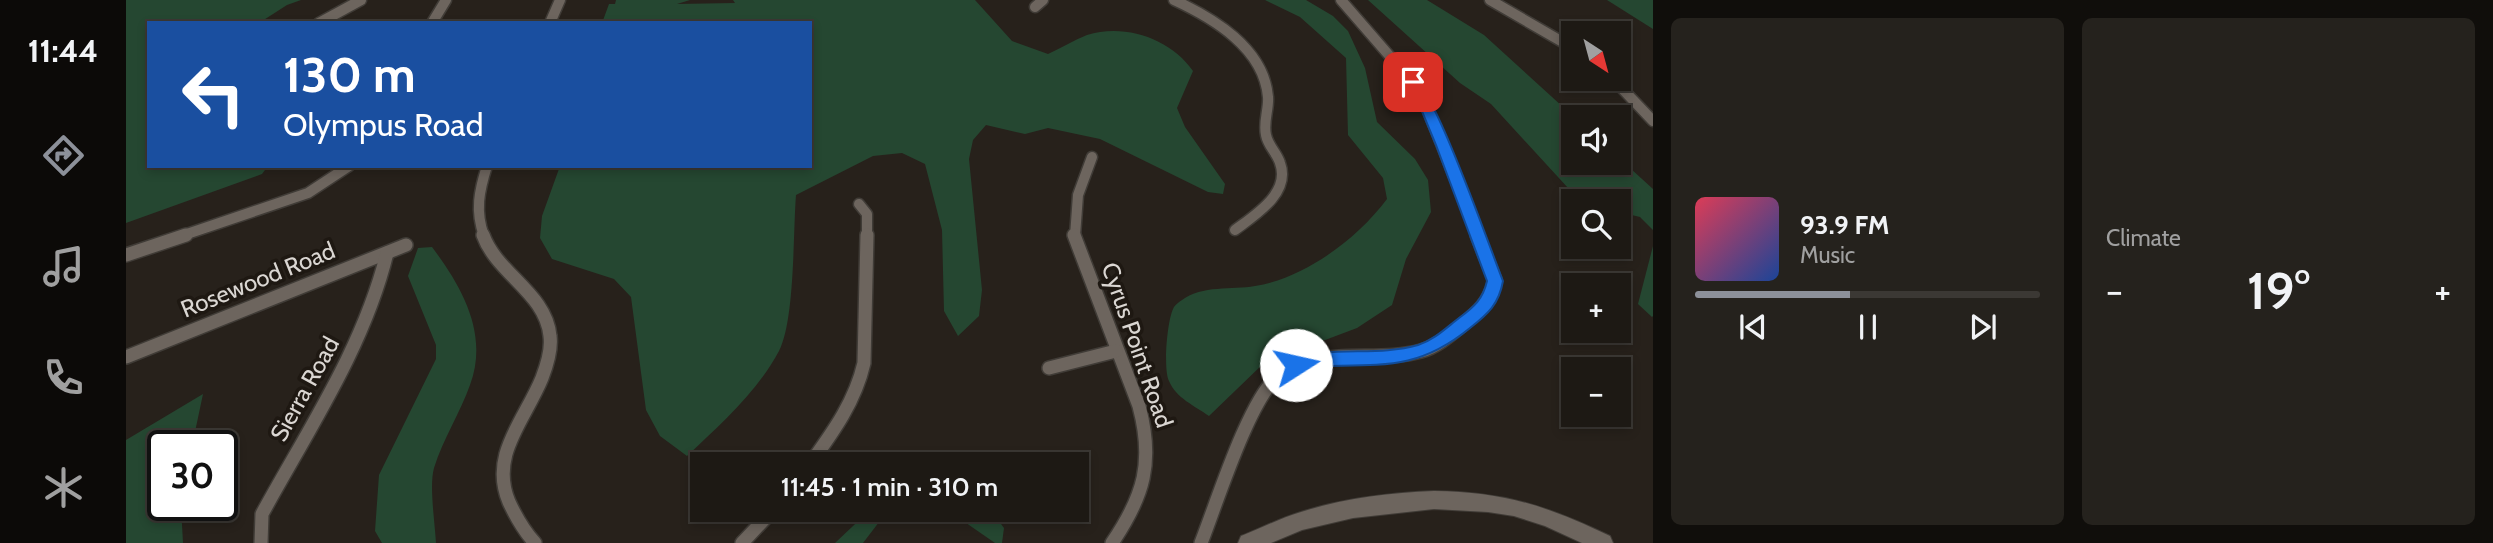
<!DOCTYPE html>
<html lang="en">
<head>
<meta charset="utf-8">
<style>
	body { margin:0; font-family:Cabin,sans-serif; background:#25221d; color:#f1f3f6; height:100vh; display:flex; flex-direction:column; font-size:26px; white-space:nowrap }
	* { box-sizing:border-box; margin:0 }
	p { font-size:23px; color:#a0a0a0 }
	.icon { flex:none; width:38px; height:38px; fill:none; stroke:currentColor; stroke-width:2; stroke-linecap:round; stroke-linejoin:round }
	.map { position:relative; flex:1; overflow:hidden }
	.side { display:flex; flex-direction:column; gap:18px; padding:18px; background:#100e0b; width:840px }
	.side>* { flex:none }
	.hud { position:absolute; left:21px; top:21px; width:665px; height:147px; border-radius:0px; box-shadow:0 4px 10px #0003,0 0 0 2px #3b3834; background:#1a4fa0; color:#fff; overflow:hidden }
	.needle { width:46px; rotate:144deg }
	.tools { position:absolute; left:1435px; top:21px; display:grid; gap:14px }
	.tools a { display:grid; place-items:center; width:70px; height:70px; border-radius:0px; background:#1d1914; box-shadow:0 4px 10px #0003,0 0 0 2px #3b3834; font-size:35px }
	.speed { position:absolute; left:21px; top:430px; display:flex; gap:14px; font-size:35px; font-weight:700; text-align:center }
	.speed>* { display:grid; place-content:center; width:91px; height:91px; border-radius:50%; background:#1d1914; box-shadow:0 4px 10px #0003,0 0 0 2px #3b3834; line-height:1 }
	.speed .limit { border:4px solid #111; border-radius:10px; background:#fff; color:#111 }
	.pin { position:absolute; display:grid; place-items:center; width:60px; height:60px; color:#fff; margin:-30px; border-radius:14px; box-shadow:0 4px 10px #0006 }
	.me { position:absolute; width:77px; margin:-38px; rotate:80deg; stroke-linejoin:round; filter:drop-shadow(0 0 5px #0008) }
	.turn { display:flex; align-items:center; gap:24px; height:147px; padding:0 21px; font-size:32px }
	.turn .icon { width:91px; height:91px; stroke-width:2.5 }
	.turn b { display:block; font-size:49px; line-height:60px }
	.big { font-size:52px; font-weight:600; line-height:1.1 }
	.side .widget { flex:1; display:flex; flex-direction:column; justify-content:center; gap:10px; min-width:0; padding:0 24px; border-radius:10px; background:#25221d }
	.song { display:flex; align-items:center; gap:21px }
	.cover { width:84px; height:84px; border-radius:10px; background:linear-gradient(135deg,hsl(350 70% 55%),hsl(220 70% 35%)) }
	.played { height:7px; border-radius:4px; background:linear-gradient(90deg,#8c9099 45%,#3b3834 45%) }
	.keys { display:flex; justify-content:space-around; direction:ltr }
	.heat { display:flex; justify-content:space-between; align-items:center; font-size:38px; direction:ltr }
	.side .tiles { flex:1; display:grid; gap:18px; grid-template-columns:repeat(2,1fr) }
	.trip { position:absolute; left:564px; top:452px; width:399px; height:70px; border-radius:0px; background:#1d1914; box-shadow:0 4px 10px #0003,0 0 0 2px #3b3834; font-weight:600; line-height:70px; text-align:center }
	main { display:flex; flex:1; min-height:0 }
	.tab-bar { display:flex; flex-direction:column; width:126px; justify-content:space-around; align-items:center; background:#0c0a08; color:#a0a0a0 }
	.tab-bar .icon { width:49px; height:49px }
	.tab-bar .on { color:#8c9099 }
	.tab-bar b { font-size:32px; color:#f1f3f6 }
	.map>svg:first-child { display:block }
	.green { fill:#254731 }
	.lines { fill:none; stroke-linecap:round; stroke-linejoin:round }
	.minor-far1-casing { stroke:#403c37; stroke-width:13 }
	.minor-casing { stroke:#403c37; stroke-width:16 }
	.tertiary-casing { stroke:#403c37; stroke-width:2 }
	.minor-far1 { stroke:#6d655e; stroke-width:10 }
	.minor { stroke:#6d655e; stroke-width:13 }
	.tertiary { fill:#6d655e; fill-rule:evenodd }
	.route { fill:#1a73e8; stroke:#114b97; stroke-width:2 }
	.labels { text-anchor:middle; stroke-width:7; stroke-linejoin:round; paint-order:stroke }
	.street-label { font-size:24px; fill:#dad6d2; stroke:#1e1812 }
</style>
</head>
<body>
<main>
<nav class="tab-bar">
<b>11:44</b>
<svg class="icon on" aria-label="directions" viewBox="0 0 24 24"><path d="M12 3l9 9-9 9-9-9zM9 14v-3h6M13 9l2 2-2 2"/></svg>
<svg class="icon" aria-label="music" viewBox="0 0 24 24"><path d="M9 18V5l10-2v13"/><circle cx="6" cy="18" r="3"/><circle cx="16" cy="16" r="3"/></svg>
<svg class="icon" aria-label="phone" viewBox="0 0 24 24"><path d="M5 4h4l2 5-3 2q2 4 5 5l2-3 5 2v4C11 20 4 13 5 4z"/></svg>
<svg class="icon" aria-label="climate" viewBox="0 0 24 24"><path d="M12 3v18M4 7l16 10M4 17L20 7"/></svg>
</nav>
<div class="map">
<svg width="1527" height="543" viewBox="0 0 1527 543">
	<rect width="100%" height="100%" fill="#27211b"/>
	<g class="green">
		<path d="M0 0H175L161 5 133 23H23V166H142L136 174 0 223Z"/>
		<path d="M490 0H564L551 4 609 3 607 0H849L886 41 922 54C935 48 948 40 961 35 999 23 1045 39 1067 71L1051 108 1059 127 1099 184 1097 194 1082 192 974 139 922 128 899 134 860 125 847 140 843 159 856 290 853 316 832 336 818 311 816 230 799 164 776 153 747 156 670 195C667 233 669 320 653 351 632 391 594 425 561 456L534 436 520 410 505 297 488 279 426 259 414 238 416 216 434 166H684V23H476L483 4H489Z"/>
		<path d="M1139 0H1180L1207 16 1222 31 1239 68 1251 122 1289 159 1302 180 1305 212 1280 259 1266 305 1231 328 1138 363 1083 416C1069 406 1050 398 1043 381 1037 369 1041 319 1048 307 1050 304 1053 302 1056 300 1076 285 1106 290 1129 286 1179 278 1231 239 1261 199L1257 178 1222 135 1220 58 1174 17Z"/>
		<path d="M1242 0H1301L1358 35 1448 117 1447 163H1493V158L1527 189V230L1514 217 1493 212V201H1454L1365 104 1334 83Z"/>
		<path d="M1481 0H1527V29Z"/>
		<path d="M1527 246V316L1526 317 1512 304Z"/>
		<path d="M306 247C336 287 363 334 344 385 334 413 317 439 308 468 303 486 309 523 310 543H256L249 531 253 475 310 359V345L282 276 292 248Z"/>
		<path d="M77 394 66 446H37V506H55L57 543H0V440Z"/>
		<path d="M745 509H763L737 543H709Z"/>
		<path d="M820 509H864L878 528 876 543H869Z"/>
	</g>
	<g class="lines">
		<g class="minor-far1-casing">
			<g id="minor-far1">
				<path d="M1048 0C1087 18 1138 48 1142 97 1143 109 1137 122 1140 135 1142 146 1151 153 1154 163 1165 193 1129 215 1109 230"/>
				<path d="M1215 0 1294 91 1352 236"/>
				<path d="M1364 0 1447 48"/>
				<path d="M909 7 917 0"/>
				<path d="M193 23 235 0"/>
				<path d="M306 23 320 0"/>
				<path d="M424 23 434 0"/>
				<path d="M1487 79 1527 121"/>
				<path d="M733 204 741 214V236"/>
				<path d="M55 236 182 193 223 166"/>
				<path d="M358 236C349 211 353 191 361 166"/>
				<path d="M949 236 952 195 966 157"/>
			</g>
		</g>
		<g class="minor-casing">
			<g id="minor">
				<path d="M357 235C371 274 420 293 424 336 426 350 421 365 416 378 399 420 363 455 383 502 390 517 398 531 409 543"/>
				<path d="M948 235 1013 406C1028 462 1018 496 986 543"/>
				<path d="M0 255 60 235"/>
				<path d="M0 357 280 245"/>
				<path d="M923 368 990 351"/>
				<path d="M684 464C707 432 729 402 738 363L741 235"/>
				<path d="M135 543 136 514C182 430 238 347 261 253"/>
				<path d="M616 543 648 509"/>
				<path d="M1075 543C1090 505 1122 403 1150 378 1188 344 1249 364 1295 351 1310 347 1323 336 1335 326 1352 312 1364 302 1369 280L1351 235"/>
			</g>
		</g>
		<g class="tertiary-casing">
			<path id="tertiary" d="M1308 491C1379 492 1421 506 1484 536L1487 543H1456L1419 526 1388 516 1362 512 1308 509 1227 518 1176 530 1145 543H1112L1115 536C1135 528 1155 518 1175 512 1218 498 1263 493 1308 491Z"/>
		</g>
		<use href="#minor-far1" class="minor-far1"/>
		<use href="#minor" class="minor"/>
		<use href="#tertiary" class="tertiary"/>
	</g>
	<path class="route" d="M1287 78C1307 85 1365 251 1377 281 1373 304 1362 314 1344 328 1295 368 1261 365 1201 366 1188 367 1175 374 1163 370L1161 365 1163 360C1205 345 1250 357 1292 345 1308 340 1320 328 1333 318 1348 307 1357 299 1361 281L1310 145 1288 92 1280 82Z"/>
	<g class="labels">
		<g class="street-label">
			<text transform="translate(132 280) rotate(-22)" y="8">Rosewood Road</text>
			<text transform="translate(1011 345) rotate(71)" y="8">Cyrus Point Road</text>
			<text transform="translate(179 389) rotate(-61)" y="8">Sierra Road</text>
		</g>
	</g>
</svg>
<div class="tools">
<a><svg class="needle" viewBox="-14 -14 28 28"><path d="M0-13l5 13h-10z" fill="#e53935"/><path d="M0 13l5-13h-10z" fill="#a0a0a0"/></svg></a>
<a><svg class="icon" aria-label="sound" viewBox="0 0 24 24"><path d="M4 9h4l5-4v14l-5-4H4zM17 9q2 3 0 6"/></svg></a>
<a><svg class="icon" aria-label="search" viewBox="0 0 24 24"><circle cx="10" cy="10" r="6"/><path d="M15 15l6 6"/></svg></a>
<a>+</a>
<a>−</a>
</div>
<div class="speed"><div class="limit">30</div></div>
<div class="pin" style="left:1287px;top:82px;background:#d93025"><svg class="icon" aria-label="arrive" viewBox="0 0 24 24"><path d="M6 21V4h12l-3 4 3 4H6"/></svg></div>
<svg class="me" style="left:1170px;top:365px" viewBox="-20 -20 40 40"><circle r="19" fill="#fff"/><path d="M0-13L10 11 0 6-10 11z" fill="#1a73e8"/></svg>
<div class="trip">11:45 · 1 min · 310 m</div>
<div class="hud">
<div class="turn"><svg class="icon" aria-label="left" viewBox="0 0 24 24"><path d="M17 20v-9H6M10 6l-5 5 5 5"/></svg><div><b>130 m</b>Olympus Road</div></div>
</div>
</div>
<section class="side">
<div class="tiles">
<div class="widget">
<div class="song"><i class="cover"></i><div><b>93.9 FM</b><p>Music</p></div></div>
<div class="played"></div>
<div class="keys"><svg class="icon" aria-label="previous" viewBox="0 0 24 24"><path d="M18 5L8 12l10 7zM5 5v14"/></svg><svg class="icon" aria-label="pause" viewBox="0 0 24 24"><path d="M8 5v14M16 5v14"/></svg><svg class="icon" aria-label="next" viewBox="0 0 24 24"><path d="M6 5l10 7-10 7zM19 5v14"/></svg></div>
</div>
<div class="widget"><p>Climate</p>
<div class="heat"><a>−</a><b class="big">19°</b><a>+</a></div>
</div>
</div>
</section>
</main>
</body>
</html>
